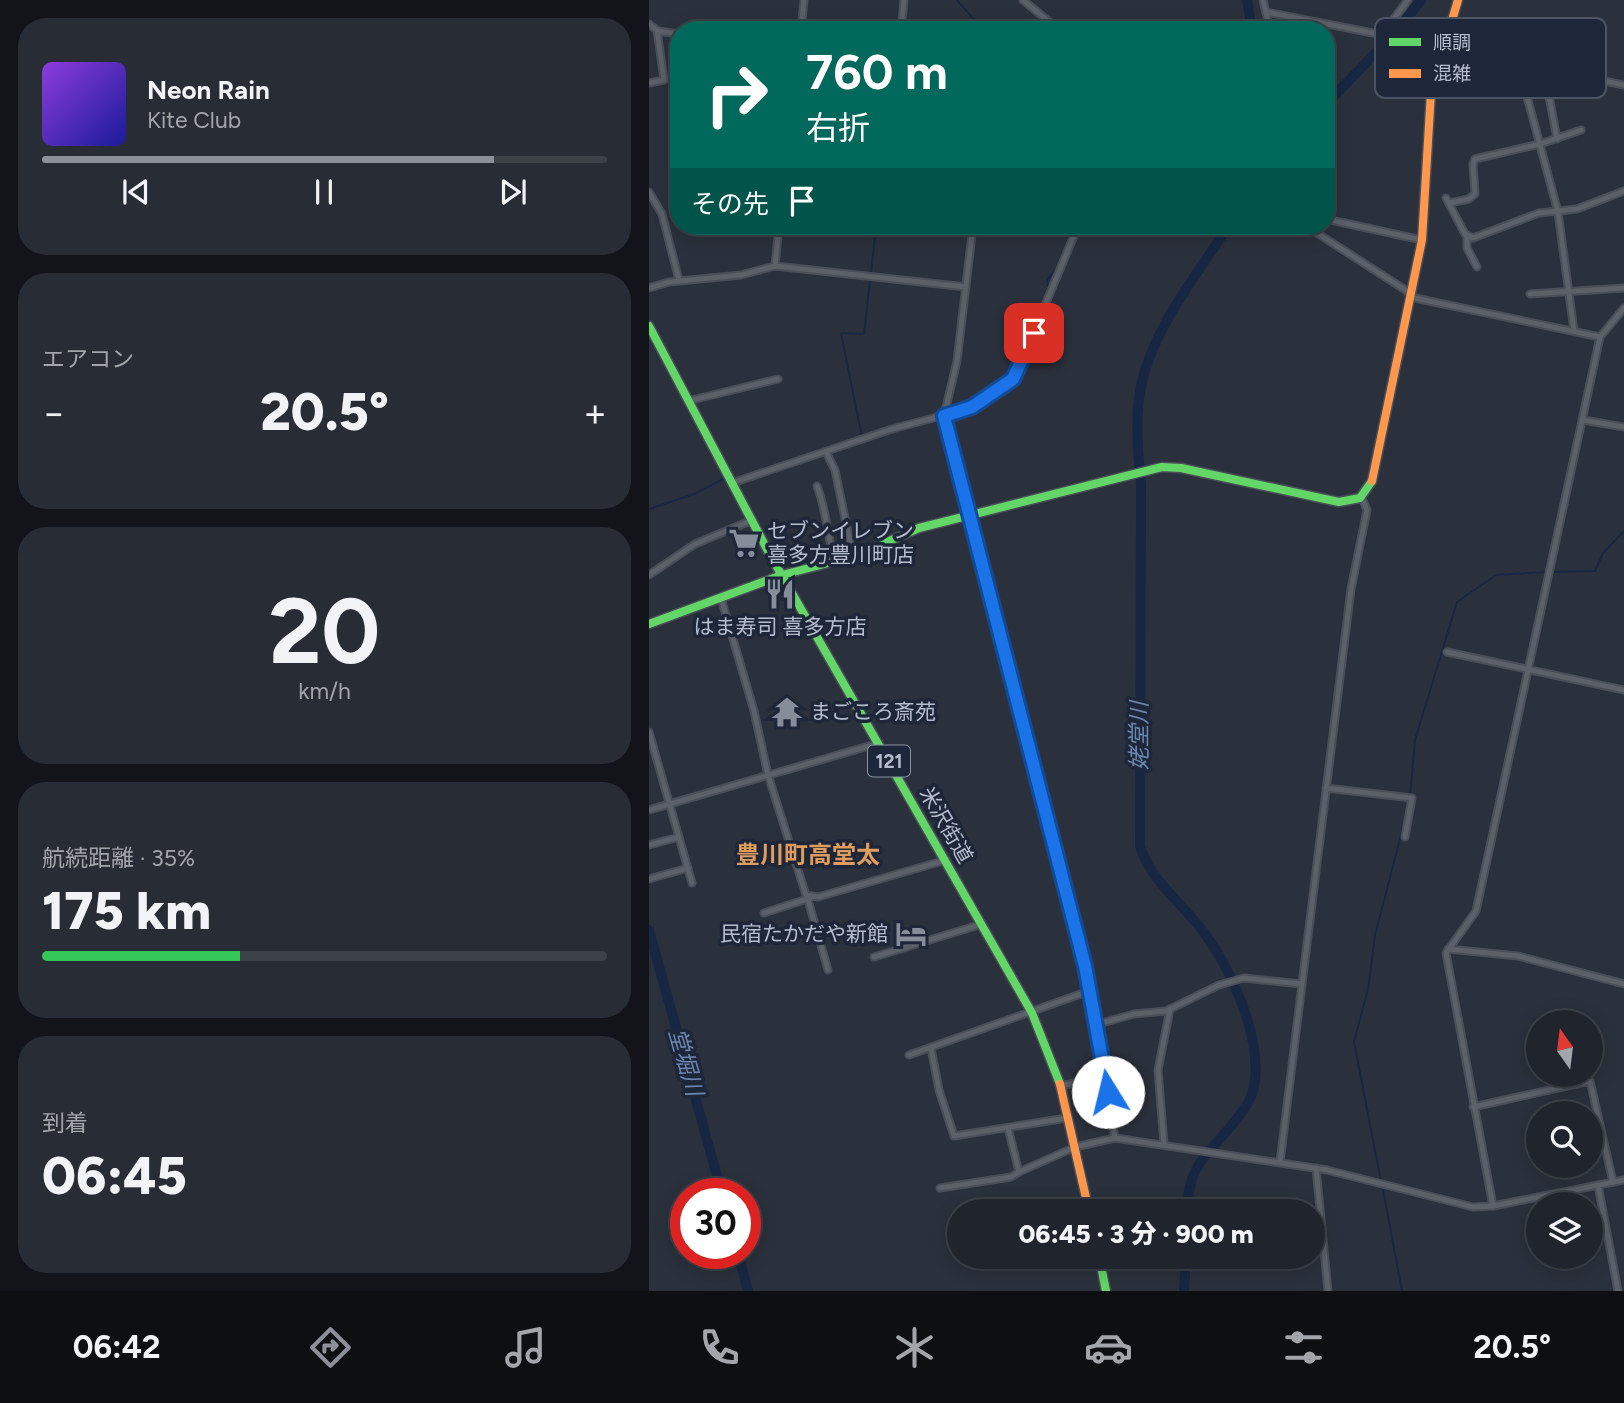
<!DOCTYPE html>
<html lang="ja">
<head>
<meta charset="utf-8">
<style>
	body { margin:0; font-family:Figtree,"Noto Sans JP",sans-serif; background:#282d35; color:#f1f3f6; height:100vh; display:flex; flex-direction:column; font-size:26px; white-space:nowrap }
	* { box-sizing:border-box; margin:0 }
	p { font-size:23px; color:#a2a5aa }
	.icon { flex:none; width:38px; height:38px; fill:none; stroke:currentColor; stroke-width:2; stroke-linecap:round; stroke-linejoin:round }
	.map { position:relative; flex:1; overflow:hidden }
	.details { display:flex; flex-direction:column; gap:18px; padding:18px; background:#121419; width:649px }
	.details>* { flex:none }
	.top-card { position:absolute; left:21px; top:21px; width:665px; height:214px; border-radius:28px; box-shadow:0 4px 18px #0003,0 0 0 2px #3d4249; background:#00695c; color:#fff; overflow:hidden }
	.needle { width:46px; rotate:346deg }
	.fabs { position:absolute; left:877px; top:1010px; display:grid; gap:14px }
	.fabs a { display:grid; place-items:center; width:77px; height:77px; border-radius:50%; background:#20252d; box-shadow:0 4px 18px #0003,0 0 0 2px #3d4249; font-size:35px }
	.speed { position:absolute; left:21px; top:1178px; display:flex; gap:14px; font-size:35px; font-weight:700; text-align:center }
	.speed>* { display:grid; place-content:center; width:91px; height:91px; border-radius:50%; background:#20252d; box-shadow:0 4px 18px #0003,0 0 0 2px #3d4249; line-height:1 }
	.speed .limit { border:10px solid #d22; background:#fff; color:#111 }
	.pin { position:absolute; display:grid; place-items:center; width:60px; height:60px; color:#fff; margin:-30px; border-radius:14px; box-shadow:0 4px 10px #0006 }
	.me { position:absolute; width:77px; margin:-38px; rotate:351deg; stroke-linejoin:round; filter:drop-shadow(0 0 5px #0008) }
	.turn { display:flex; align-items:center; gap:24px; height:147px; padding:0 21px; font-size:32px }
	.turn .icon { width:91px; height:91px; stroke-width:2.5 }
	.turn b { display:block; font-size:49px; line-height:60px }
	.then { display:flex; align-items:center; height:66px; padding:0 21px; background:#0003; gap:14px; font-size:26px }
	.big { font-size:52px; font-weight:800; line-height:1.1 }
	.details .widget { flex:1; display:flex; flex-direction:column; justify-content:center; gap:10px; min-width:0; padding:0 24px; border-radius:28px; background:#282d35 }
	.details .dial { align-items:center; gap:0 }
	.dial b { font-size:91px; line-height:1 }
	.song { display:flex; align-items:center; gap:21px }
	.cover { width:84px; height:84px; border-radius:10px; background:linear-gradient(135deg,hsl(270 70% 55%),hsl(240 70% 35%)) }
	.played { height:7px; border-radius:4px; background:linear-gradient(90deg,#8c9099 80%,#3d4249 80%) }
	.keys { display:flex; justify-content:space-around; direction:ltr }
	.heat { display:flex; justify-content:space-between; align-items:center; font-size:38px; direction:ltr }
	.charge { height:10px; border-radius:5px; background:linear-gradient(90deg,#34c759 35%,#3d4249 0) }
	.trip { position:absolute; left:298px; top:1199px; width:378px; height:70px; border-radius:35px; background:#20252d; box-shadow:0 4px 18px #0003,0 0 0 2px #3d4249; font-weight:800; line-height:70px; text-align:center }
	.menu { display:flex; height:112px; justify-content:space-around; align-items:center; background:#0d0f12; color:#a2a5aa }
	.menu .icon { width:49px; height:49px }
	.menu .selected { color:#8c9099 }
	.menu b { font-size:32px; color:#f1f3f6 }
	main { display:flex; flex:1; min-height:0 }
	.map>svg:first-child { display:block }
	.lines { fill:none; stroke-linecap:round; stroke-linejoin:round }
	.stream { stroke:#172743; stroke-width:2 }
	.river { stroke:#172743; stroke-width:10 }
	.street-casing { stroke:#494e59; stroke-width:9 }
	.fast-casing { stroke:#494e59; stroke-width:11 }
	.slow-casing { stroke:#494e59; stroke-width:11 }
	.street { stroke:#5c6069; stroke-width:5 }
	.fast { stroke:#63d668; stroke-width:8 }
	.slow { stroke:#ff974d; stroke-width:8 }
	.route-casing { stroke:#114b97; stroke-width:18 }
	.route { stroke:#1a73e8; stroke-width:12 }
	.labels { text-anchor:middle; stroke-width:7; stroke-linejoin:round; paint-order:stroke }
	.shield { fill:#1d2739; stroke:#8790a1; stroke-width:2 }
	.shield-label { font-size:19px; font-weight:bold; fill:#b5bdcd }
	.poi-label { font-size:21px; fill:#b5bdcd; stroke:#1d2739; text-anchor:start }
	.street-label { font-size:21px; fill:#b5bdcd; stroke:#1d2739 }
	.water-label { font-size:23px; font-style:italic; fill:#6b85af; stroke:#1d2739 }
	.quarter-label { font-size:24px; font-weight:bold; fill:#e09c5d; stroke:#1d2739 }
	.key { fill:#1d2739; stroke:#4b5465; stroke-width:2 }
	.key-label { font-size:19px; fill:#b5bdcd }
</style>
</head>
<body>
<main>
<section class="details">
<div class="widget">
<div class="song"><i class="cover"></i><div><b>Neon Rain</b><p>Kite Club</p></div></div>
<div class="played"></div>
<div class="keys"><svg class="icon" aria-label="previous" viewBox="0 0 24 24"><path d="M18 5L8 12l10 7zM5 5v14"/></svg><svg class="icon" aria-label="pause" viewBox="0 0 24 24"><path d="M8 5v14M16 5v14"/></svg><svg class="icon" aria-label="next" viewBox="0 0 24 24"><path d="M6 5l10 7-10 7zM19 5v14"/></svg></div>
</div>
<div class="widget"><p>エアコン</p>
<div class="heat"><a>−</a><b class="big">20.5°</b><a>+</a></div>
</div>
<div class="widget dial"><b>20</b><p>km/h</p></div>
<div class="widget"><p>航続距離 · 35%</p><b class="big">175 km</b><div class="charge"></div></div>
<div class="widget"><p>到着</p><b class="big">06:45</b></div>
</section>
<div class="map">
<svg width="975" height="1291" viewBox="0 0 975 1291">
	<rect width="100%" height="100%" fill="#2b313c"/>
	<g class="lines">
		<g class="stream">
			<path d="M308 0 334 30"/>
			<path d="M248 30 252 0"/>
			<path d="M222 274 227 226"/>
			<path d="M400 290 398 280 407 269 421 239"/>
			<path d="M323 403 351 387"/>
			<path d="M300 410 318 406"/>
			<path d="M213 437 192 333 215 334 221 280"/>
			<path d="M0 509 45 494 76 478"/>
			<path d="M903 572 946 571 954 553 975 531"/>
			<path d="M761 797 766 740 808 602 847 575 897 572"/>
			<path d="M732 1181 705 1042 719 989 726 935 757 816"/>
			<path d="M734 1190 753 1291"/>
		</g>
		<g class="river">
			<path d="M598 0 603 30"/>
			<path d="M677 104 751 28 772 0"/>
			<path d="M0 930 73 1194"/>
			<path d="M538 1211C540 1161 558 1157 586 1121 592 1113 600 1104 603 1094 618 1046 582 968 553 930 531 901 502 881 491 846L492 485C489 452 485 414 493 382 507 323 548 276 579 226"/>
			<path d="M89 1253 99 1291"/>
			<path d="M535 1291 537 1256"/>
		</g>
		<g class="street-casing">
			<g id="street">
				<path d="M374 0 410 30"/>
				<path d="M614 0 621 30"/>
				<path d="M617 12 729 34 734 33 759 0"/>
				<path d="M0 24 9 31 30 34"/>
				<path d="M152 30 155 0"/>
				<path d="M252 30 255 0"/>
				<path d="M794 47 975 85"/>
				<path d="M869 63 909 212 925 331"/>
				<path d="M0 83 15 80 8 30"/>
				<path d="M900 96 908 139"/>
				<path d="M0 192 13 214 30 280"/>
				<path d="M797 198 816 234 824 238 890 213 928 209 975 191"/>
				<path d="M800 203 820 199 826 194 824 164 826 159 891 144 932 130"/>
				<path d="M677 219 773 240"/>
				<path d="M324 226 308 361 295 416 436 966 466 1138"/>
				<path d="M657 226 758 291 761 297 951 337"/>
				<path d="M818 237V248L828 267"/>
				<path d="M126 266 130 226"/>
				<path d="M0 288 20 282 92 275 126 266 317 287"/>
				<path d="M881 294 975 288"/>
				<path d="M39 401 129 379"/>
				<path d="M934 420 975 427"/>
				<path d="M177 452 186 470 204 557"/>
				<path d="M83 483 243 429 318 409 351 390 369 370 429 226"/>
				<path d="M168 486C178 512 178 536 186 562"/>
				<path d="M0 575 46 544 101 521"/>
				<path d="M72 598 105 711 119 775 157 895 169 897 297 860"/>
				<path d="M798 652 975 690"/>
				<path d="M0 732 43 883"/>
				<path d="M677 788 763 798 756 837"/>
				<path d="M0 810 230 743"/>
				<path d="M0 845 30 837"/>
				<path d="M0 879 39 868"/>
				<path d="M159 900 179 970"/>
				<path d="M115 913 161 898"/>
				<path d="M799 949 869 956 975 984"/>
				<path d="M225 957 333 924"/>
				<path d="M446 1022 453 1023 485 1014 517 1011 570 985 595 978 652 984"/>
				<path d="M282 1048 290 1090 305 1136 418 1118"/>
				<path d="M260 1055 440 991"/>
				<path d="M412 1086 456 1076"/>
				<path d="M824 1107 941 1081 964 1182"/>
				<path d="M359 1128 370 1172 426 1147 466 1138 678 1170 824 1207 844 1206 975 1180"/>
				<path d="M515 1144 509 1070 521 1009"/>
				<path d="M631 1162 702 589 718 510 713 498"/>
				<path d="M667 1168 679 1291"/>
				<path d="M949 1185 969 1291"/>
				<path d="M291 1188 362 1177 370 1172"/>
				<path d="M844 1206 797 953 827 911 951 337 975 308"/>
			</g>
		</g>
		<g class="fast-casing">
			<g id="fast">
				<path d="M0 326 120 553 383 1013 411 1084"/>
				<path d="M0 624 133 575 206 556 270 528 513 467 532 468 690 502 711 498 723 481"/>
				<path d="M450 1256 457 1291"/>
			</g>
		</g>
		<g class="slow-casing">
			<g id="slow">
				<path d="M723 481 773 240 782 92 809 0"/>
				<path d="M411 1084 440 1211"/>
			</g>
		</g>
		<use href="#street" class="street"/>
		<use href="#fast" class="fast"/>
		<use href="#slow" class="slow"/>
	</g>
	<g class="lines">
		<g class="route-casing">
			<path id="route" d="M385 333 364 379 323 407 295 416 436 966 459 1092"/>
		</g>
		<use href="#route" class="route"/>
	</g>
	<defs>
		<g id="supermarket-bare" transform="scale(2.415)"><path d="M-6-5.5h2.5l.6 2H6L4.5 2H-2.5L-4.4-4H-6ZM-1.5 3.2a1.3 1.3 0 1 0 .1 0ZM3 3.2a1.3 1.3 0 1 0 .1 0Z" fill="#858c9a" stroke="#1d2739" stroke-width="2.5" paint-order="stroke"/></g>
		<g id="restaurant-bare" transform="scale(2.415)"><path d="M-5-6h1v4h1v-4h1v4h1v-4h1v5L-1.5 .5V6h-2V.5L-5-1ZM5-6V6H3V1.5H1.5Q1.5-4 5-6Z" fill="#858c9a" stroke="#1d2739" stroke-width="2.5" paint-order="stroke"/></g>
		<g id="temple-bare" transform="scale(2.415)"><path d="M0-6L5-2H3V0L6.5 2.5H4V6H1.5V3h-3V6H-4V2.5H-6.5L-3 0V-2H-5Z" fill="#858c9a" stroke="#1d2739" stroke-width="2.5" paint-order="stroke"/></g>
		<g id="hotel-bare" transform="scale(2.415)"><path d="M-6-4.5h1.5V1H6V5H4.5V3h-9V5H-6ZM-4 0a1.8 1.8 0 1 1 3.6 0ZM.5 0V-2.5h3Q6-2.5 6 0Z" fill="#858c9a" stroke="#1d2739" stroke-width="2.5" paint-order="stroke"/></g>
	</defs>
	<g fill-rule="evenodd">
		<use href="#supermarket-bare" x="95" y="543"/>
		<use href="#restaurant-bare" x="131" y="594"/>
		<use href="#temple-bare" x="138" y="712"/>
		<use href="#hotel-bare" x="262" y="934"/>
	</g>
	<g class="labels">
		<rect class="shield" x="219" y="745.5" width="42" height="31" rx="5"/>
		<g class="shield-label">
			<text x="240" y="768">121</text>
		</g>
		<g class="poi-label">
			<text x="118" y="538">セブンイレブン<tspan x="118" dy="24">喜多方豊川町店</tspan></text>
			<text x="131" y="634" text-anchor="middle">はま寿司 喜多方店</text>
			<text x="161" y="719">まごころ斎苑</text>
			<text x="239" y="941" text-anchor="end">民宿たかだや新館</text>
		</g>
		<g class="street-label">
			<text transform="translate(297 825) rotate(60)" y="7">米沢街道</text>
		</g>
		<g class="water-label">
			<text transform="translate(490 736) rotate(-90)" y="8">姥堂川</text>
			<text transform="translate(37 1062) rotate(74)" y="8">堂堀川</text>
		</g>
		<g class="quarter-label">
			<text x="159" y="863">豊川町高堂太</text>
		</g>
	</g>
	<rect x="726" y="18" width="231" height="80" rx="10" class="key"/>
	<rect x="740" y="38" width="32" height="8" fill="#63d668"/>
	<rect x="740" y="69" width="32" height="9" fill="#ff974d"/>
	<g class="key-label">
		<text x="784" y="49">順調</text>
		<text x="784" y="80">混雑</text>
	</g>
</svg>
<div class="fabs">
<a><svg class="needle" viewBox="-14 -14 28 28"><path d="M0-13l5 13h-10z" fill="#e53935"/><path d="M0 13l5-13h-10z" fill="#a2a5aa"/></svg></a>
<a><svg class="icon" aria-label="search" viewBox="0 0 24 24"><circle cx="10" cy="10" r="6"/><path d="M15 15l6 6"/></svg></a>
<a><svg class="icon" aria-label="layers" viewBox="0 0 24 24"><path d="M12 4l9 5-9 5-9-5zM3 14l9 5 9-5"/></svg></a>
</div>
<div class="speed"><div class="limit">30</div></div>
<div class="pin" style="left:385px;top:333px;background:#d93025"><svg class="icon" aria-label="arrive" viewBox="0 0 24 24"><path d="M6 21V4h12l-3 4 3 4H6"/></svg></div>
<svg class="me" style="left:459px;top:1092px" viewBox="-20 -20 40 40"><circle r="19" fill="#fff"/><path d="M0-13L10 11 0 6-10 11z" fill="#1a73e8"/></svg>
<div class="trip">06:45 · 3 分 · 900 m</div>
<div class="top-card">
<div class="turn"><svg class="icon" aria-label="right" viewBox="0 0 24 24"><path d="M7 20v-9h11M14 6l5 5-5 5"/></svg><div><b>760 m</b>右折</div></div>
<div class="then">その先<svg class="icon" aria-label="arrive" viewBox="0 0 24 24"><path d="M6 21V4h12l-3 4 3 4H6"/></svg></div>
</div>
</div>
</main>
<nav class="menu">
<b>06:42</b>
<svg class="icon selected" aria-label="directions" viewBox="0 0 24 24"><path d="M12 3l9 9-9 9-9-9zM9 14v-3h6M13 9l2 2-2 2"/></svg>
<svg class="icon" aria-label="music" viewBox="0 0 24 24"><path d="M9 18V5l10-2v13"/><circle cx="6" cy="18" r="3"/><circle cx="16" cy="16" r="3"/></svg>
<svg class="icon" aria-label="phone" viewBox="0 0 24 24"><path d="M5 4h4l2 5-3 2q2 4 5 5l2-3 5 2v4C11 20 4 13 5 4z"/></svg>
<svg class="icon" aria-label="climate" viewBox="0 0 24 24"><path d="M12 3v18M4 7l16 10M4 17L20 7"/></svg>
<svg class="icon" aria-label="car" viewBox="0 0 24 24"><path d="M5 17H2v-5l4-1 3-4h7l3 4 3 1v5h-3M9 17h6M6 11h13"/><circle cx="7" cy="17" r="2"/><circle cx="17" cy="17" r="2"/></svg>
<svg class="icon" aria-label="filters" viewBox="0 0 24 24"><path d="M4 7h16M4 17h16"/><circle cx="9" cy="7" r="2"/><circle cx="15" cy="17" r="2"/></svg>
<b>20.5°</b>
</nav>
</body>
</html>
